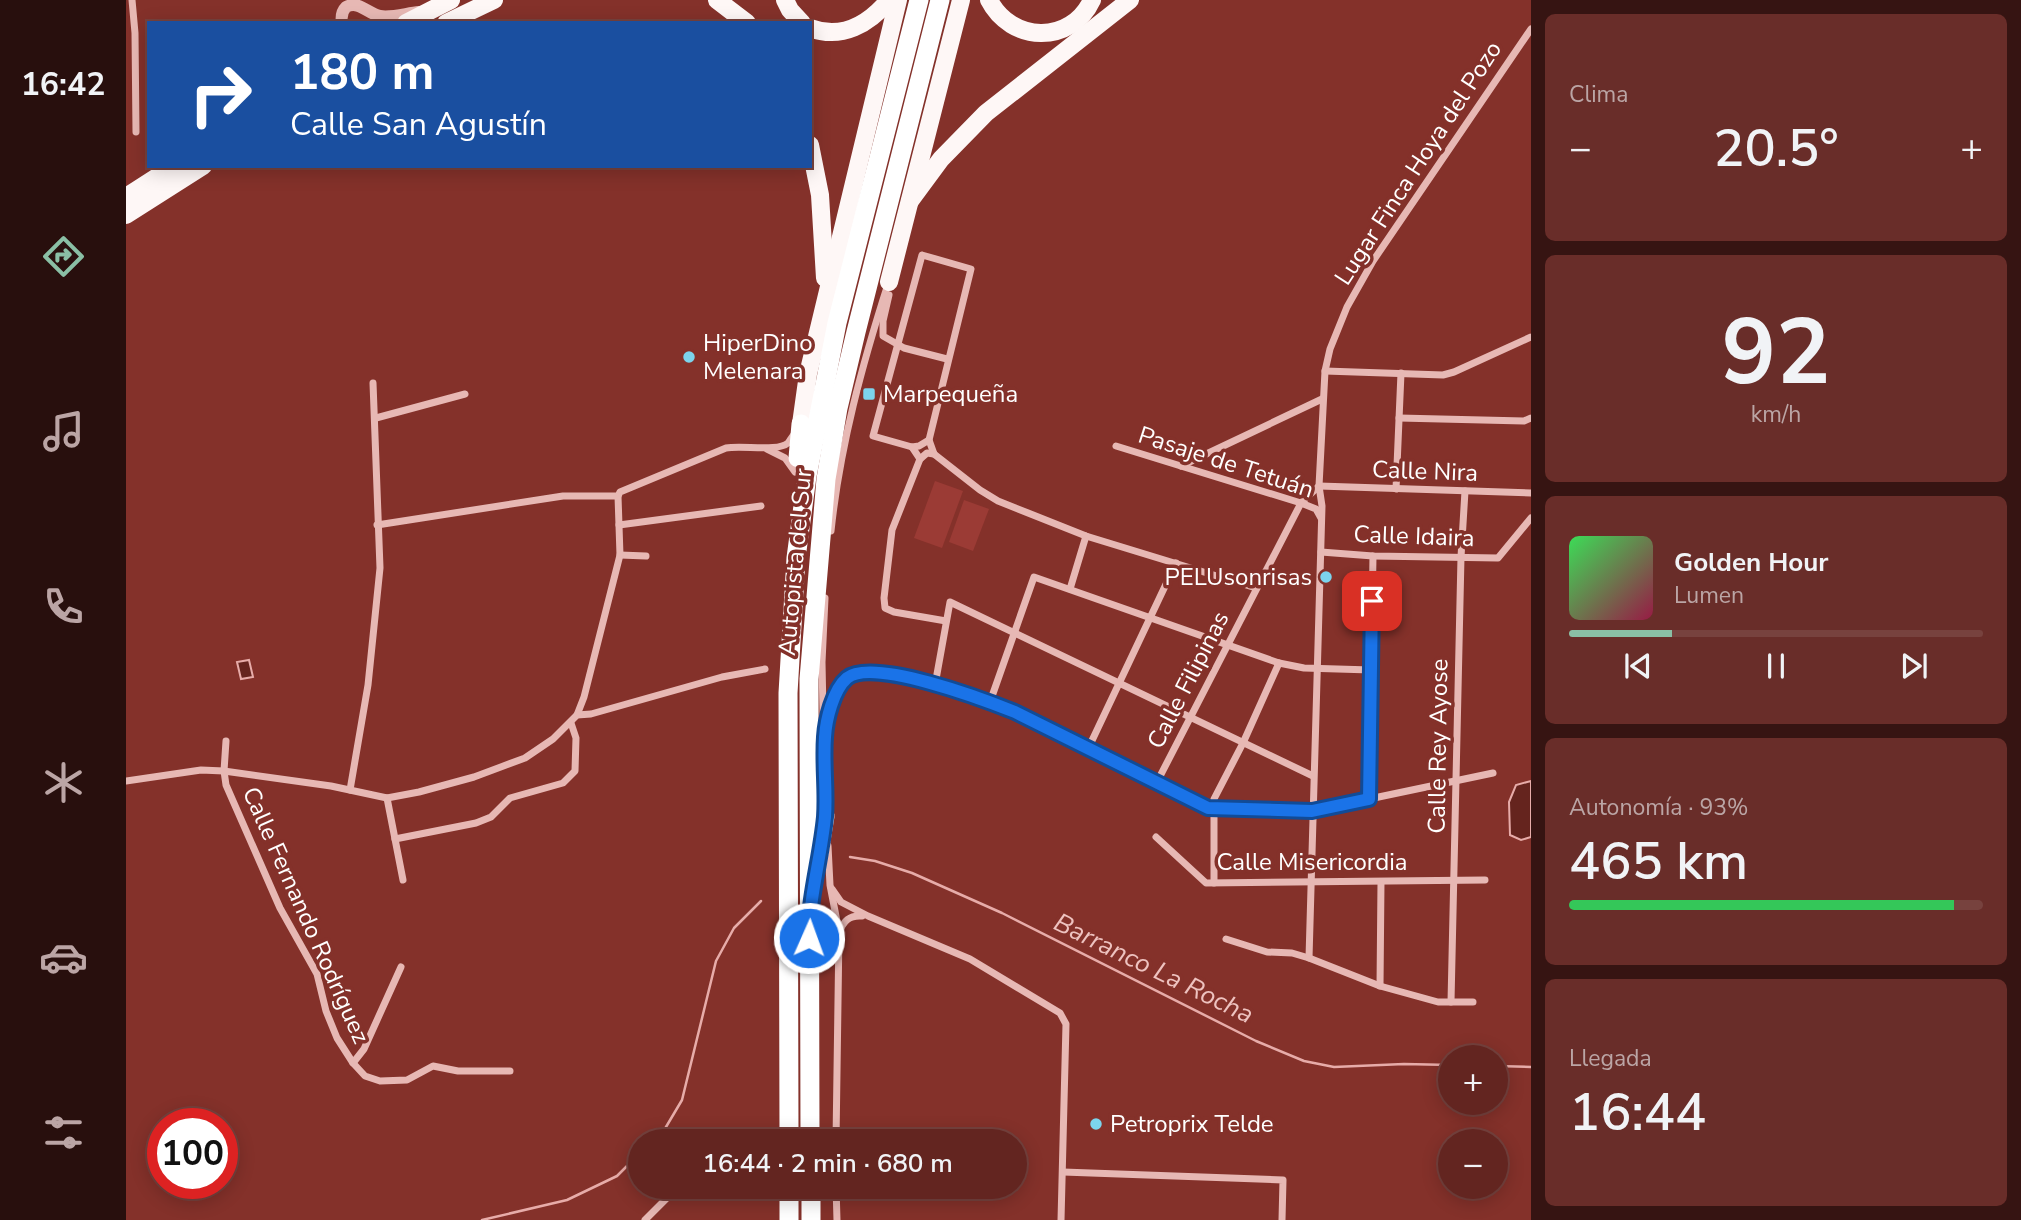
<!DOCTYPE html>
<html lang="es">
<head>
<meta charset="utf-8">
<style>
	body { margin:0; font-family:"Nunito Sans",sans-serif; background:#692d29; color:#f1f3f6; height:100vh; display:flex; flex-direction:column; font-size:26px; white-space:nowrap }
	* { box-sizing:border-box; margin:0 }
	p { font-size:23px; color:#bba5a5 }
	.icon { flex:none; width:38px; height:38px; fill:none; stroke:currentColor; stroke-width:2; stroke-linecap:round; stroke-linejoin:round }
	.map { position:relative; flex:1; overflow:hidden }
	.side { display:flex; flex-direction:column; gap:14px; padding:14px; background:#361412; width:490px }
	.side>* { flex:none }
	.banner { position:absolute; left:21px; top:21px; width:665px; height:147px; border-radius:0px; box-shadow:0 4px 18px #0003,0 0 0 2px #77423e; background:#1a4fa0; color:#fff; overflow:hidden }
	.controls { position:absolute; left:1312px; top:1045px; display:grid; gap:14px }
	.controls a { display:grid; place-items:center; width:70px; height:70px; border-radius:50%; background:#632520; box-shadow:0 4px 18px #0003,0 0 0 2px #77423e; font-size:35px }
	.speed { position:absolute; left:21px; top:1108px; display:flex; gap:14px; font-size:35px; font-weight:700; text-align:center }
	.speed>* { display:grid; place-content:center; width:91px; height:91px; border-radius:50%; background:#632520; box-shadow:0 4px 18px #0003,0 0 0 2px #77423e; line-height:1 }
	.speed .limit { border:10px solid #d22; background:#fff; color:#111 }
	.pin { position:absolute; display:grid; place-items:center; width:60px; height:60px; color:#fff; margin:-30px; border-radius:14px; box-shadow:0 4px 10px #0006 }
	.me { position:absolute; width:77px; margin:-38px; rotate:2deg; stroke-linejoin:round; filter:drop-shadow(0 0 5px #0008) }
	.turn { display:flex; align-items:center; gap:24px; height:147px; padding:0 28px; font-size:32px }
	.turn .icon { width:91px; height:91px; stroke-width:2.5 }
	.turn b { display:block; font-size:49px; line-height:60px }
	.big { font-size:52px; font-weight:600; line-height:1.1 }
	.side .widget { flex:1; display:flex; flex-direction:column; justify-content:center; gap:10px; min-width:0; padding:0 24px; border-radius:10px; background:#692d29 }
	.side .dial { align-items:center; gap:0 }
	.dial b { font-size:91px; line-height:1 }
	.song { display:flex; align-items:center; gap:21px }
	.cover { width:84px; height:84px; border-radius:10px; background:linear-gradient(135deg,hsl(130 70% 55%),hsl(340 70% 35%)) }
	.played { height:7px; border-radius:4px; background:linear-gradient(90deg,#8abfa5 25%,#77423e 25%) }
	.keys { display:flex; justify-content:space-around; direction:ltr }
	.heat { display:flex; justify-content:space-between; align-items:center; font-size:38px; direction:ltr }
	.charge { height:10px; border-radius:5px; background:linear-gradient(90deg,#34c759 93%,#77423e 0) }
	.trip { position:absolute; left:502px; top:1129px; width:399px; height:70px; border-radius:35px; background:#632520; box-shadow:0 4px 18px #0003,0 0 0 2px #77423e; font-weight:600; line-height:70px; text-align:center }
	main { display:flex; flex:1; min-height:0 }
	.dock { display:flex; flex-direction:column; width:126px; justify-content:space-around; align-items:center; background:#280f0d; color:#bba5a5 }
	.dock .icon { width:49px; height:49px }
	.dock .on { color:#8abfa5 }
	.dock b { font-size:32px; color:#f1f3f6 }
	.map>svg:first-child { display:block }
	.green { fill:#9b3b35 }
	.water { fill:#65241e; stroke:#e7aca9; stroke-width:2 }
	.lines { fill:none; stroke-linecap:round; stroke-linejoin:round }
	.stream { stroke:#e7aca9; stroke-width:2.5 }
	.minor { stroke:#e7b8b4; stroke-width:7 }
	.tertiary { stroke:#e7b8b4; stroke-width:12 }
	.primary { stroke:#fef7f6; stroke-width:18 }
	.motorway { stroke:#fff; stroke-width:19 }
	.route-casing { stroke:#114b97; stroke-width:18 }
	.route { stroke:#1a73e8; stroke-width:12 }
	.poi-dot { fill:#7cd4ed; stroke:#84312a; stroke-width:2.5 }
	.labels { text-anchor:middle; stroke-width:7; stroke-linejoin:round; paint-order:stroke }
	.street-label { font-size:24px; fill:#fff; stroke:#84312a }
	.poi-label { font-size:24px; fill:#fff; stroke:#84312a; text-anchor:start }
	.water-label { font-size:26px; font-style:italic; fill:#eec3c0; stroke:#84312a }
</style>
</head>
<body>
<main>
<nav class="dock">
<b>16:42</b>
<svg class="icon on" aria-label="directions" viewBox="0 0 24 24"><path d="M12 3l9 9-9 9-9-9zM9 14v-3h6M13 9l2 2-2 2"/></svg>
<svg class="icon" aria-label="music" viewBox="0 0 24 24"><path d="M9 18V5l10-2v13"/><circle cx="6" cy="18" r="3"/><circle cx="16" cy="16" r="3"/></svg>
<svg class="icon" aria-label="phone" viewBox="0 0 24 24"><path d="M5 4h4l2 5-3 2q2 4 5 5l2-3 5 2v4C11 20 4 13 5 4z"/></svg>
<svg class="icon" aria-label="climate" viewBox="0 0 24 24"><path d="M12 3v18M4 7l16 10M4 17L20 7"/></svg>
<svg class="icon" aria-label="car" viewBox="0 0 24 24"><path d="M5 17H2v-5l4-1 3-4h7l3 4 3 1v5h-3M9 17h6M6 11h13"/><circle cx="7" cy="17" r="2"/><circle cx="17" cy="17" r="2"/></svg>
<svg class="icon" aria-label="filters" viewBox="0 0 24 24"><path d="M4 7h16M4 17h16"/><circle cx="9" cy="7" r="2"/><circle cx="15" cy="17" r="2"/></svg>
</nav>
<div class="map">
<svg width="1405" height="1220" viewBox="0 0 1405 1220">
	<rect width="100%" height="100%" fill="#84312a"/>
	<g class="green">
		<path d="M809 481 837 491 816 548 788 538Z"/>
		<path d="M838 500 863 509 847 551 823 542Z"/>
	</g>
	<g class="water">
		<path d="M123 660 127 677 115 679 111 662Z"/>
		<path d="M1405 781V837L1395 840 1384 835 1383 802 1390 785Z"/>
	</g>
	<g class="lines">
		<g class="stream">
			<path d="M724 857 749 861 786 873 876 913 1130 1041 1178 1061 1208 1067 1278 1064 1325 1065"/>
			<path d="M1370 1066 1405 1067"/>
			<path d="M527 1141 537 1132 556 1100 590 961 608 928 635 901"/>
			<path d="M356 1220 441 1200 491 1176 514 1153"/>
		</g>
		<g class="minor">
			<path d="M6 0 9 33 10 132"/>
			<path d="M763 295 757 321V336L778 348 821 359"/>
			<path d="M1199 371 1317 375 1328 372 1405 337"/>
			<path d="M250 418 339 394"/>
			<path d="M1273 418 1398 421 1405 418"/>
			<path d="M990 446 1175 503 1190 509 1195 518"/>
			<path d="M786 447 793 446 803 440"/>
			<path d="M641 449 659 458 669 472"/>
			<path d="M808 454 801 453 794 459 766 530 758 598 759 608 768 612 820 621"/>
			<path d="M794 459 786 447 747 436 796 255 845 269 803 440 808 454 854 490 872 501 960 536 1130 588"/>
			<path d="M1055 466 1196 399"/>
			<path d="M1193 486 1405 493"/>
			<path d="M1270 489 1275 373"/>
			<path d="M251 525 437 496H492L494 492 600 448C616 445 652 452 662 443 663 442 668 434 669 433"/>
			<path d="M493 525 635 506"/>
			<path d="M705 531C714 446 736 365 762 284"/>
			<path d="M1195 552 1247 556 1372 558 1405 518"/>
			<path d="M494 555 520 556"/>
			<path d="M944 589 960 536"/>
			<path d="M809 685 824 602 1187 776"/>
			<path d="M864 702 908 577 1153 663 1178 668 1245 670"/>
			<path d="M451 715 458 697 494 555 492 496"/>
			<path d="M699 735C704 717 707 688 724 677 751 658 858 699 889 712L1030 784 1089 809 1186 811 1367 773"/>
			<path d="M100 741 98 771 100 785 154 908 191 974 200 1011 211 1038 227 1063 239 1076 254 1081 281 1080 307 1066 332 1071H384"/>
			<path d="M962 749 1050 563"/>
			<path d="M0 781 75 770 98 771 205 786 261 798 293 792 348 777 399 758 427 739 451 715 465 714 596 677 639 669"/>
			<path d="M1030 784 1175 503 1193 486"/>
			<path d="M224 790 242 685 254 568 247 383"/>
			<path d="M261 798 277 880"/>
			<path d="M1243 799 1247 556"/>
			<path d="M699 814 696 662 699 598"/>
			<path d="M1030 837 1080 883 1359 880"/>
			<path d="M269 839 350 823 365 817 384 798 437 783 449 771 450 738 445 723"/>
			<path d="M702 846 704 885 713 932"/>
			<path d="M1088 883V799L1117 743 1153 663"/>
			<path d="M706 889 715 902 742 916 844 959 934 1013 940 1024 935 1220"/>
			<path d="M1100 939 1141 952 1166 953 1183 958 1254 986 1312 1002H1347"/>
			<path d="M1183 958 1196 506 1193 486 1199 371 1204 349 1221 307 1247 261 1405 29"/>
			<path d="M1254 986 1255 882"/>
			<path d="M1325 1002 1335 557 1339 491"/>
			<path d="M227 1063 238 1049 275 967"/>
			<path d="M710 1141 713 932C718 921 723 915 736 916"/>
			<path d="M937 1172 1157 1180 1156 1220"/>
			<path d="M710 1186 711 1220"/>
			<path d="M519 1220 553 1186"/>
		</g>
		<path class="tertiary" d="M216 23C215 17 215 12 220 7 233 0 242 14 254 16 266 18 281 13 293 12"/>
		<g class="primary">
			<path d="M591 0 621 23"/>
			<path d="M659 0 664 10 676 23"/>
			<path d="M863 0C885 43 945 45 966 0"/>
			<path d="M280 23 325 0"/>
			<path d="M320 23 368 0"/>
			<path d="M684 28C716 40 743 24 763 0"/>
			<path d="M684 145 694 195 699 278"/>
			<path d="M0 197 48 166"/>
			<path d="M784 201 815 159 860 113 1004 0"/>
			<path d="M0 215 77 166"/>
			<path d="M763 282 835 0"/>
			<path d="M675 424 682 374 772 0"/>
		</g>
		<g class="motorway">
			<path d="M672 458 675 424"/>
			<path d="M693 853 699 816"/>
			<path d="M663 1141 662 693 670 558 681 476 711 323 793 0"/>
			<path d="M684 1141 683 679 700 479 712 408 730 332 814 0"/>
			<path d="M663 1186V1220"/>
			<path d="M685 1186V1220"/>
		</g>
	</g>
	<g class="lines">
		<g class="route-casing">
			<path id="route" d="M683 938C683 897 695 858 699 817 701 791 697 764 699 737 700 720 707 690 721 678 746 657 859 700 889 712L1082 808 1186 811 1243 799 1246 601"/>
		</g>
		<use href="#route" class="route"/>
	</g>
	<g class="poi-dot">
		<circle cx="563" cy="357" r="7"/>
		<rect x="736" y="387" width="14" height="14" rx="3.5"/>
		<circle cx="1200" cy="577" r="7"/>
		<circle cx="970" cy="1124" r="7"/>
	</g>
	<g class="labels">
		<g class="street-label">
			<text transform="translate(1292 163) rotate(-57)" y="8">Lugar Finca Hoya del Pozo</text>
			<text transform="translate(1100 462) rotate(18)" y="8">Pasaje de Tetuán</text>
			<text transform="translate(1299 471) rotate(2)" y="8">Calle Nira</text>
			<text transform="translate(1288 536) rotate(2)" y="8">Calle Idaira</text>
			<text transform="translate(669 562) rotate(-85)" y="8">Autopista del Sur</text>
			<text transform="translate(1062 680) rotate(-63)" y="8">Calle Filipinas</text>
			<text transform="translate(1312 746) rotate(-89)" y="8">Calle Rey Ayose</text>
			<text x="1186" y="870">Calle Misericordia</text>
			<text transform="translate(180 915) rotate(66)" y="8">Calle Fernando Rodríguez</text>
		</g>
		<g class="poi-label">
			<text x="577" y="351">HiperDino<tspan x="577" dy="28">Melenara</tspan></text>
			<text x="757" y="402">Marpequeña</text>
			<text x="1186" y="585" text-anchor="end">PELUsonrisas</text>
			<text x="984" y="1132">Petroprix Telde</text>
		</g>
		<g class="water-label">
			<text transform="translate(1028 968) rotate(26)" y="9">Barranco La Rocha</text>
		</g>
	</g>
</svg>
<div class="controls">
<a>+</a>
<a>−</a>
</div>
<div class="speed"><div class="limit">100</div></div>
<div class="pin" style="left:1246px;top:601px;background:#d93025"><svg class="icon" aria-label="arrive" viewBox="0 0 24 24"><path d="M6 21V4h12l-3 4 3 4H6"/></svg></div>
<svg class="me" style="left:683px;top:938px" viewBox="-20 -20 40 40"><circle r="17" fill="#1a73e8" stroke="#fff" stroke-width="3"/><path d="M0-11L8 9 0 5-8 9z" fill="#fff"/></svg>
<div class="trip">16:44 · 2 min · 680 m</div>
<div class="banner">
<div class="turn"><svg class="icon" aria-label="right" viewBox="0 0 24 24"><path d="M7 20v-9h11M14 6l5 5-5 5"/></svg><div><b>180 m</b>Calle San Agustín</div></div>
</div>
</div>
<section class="side">
<div class="widget"><p>Clima</p>
<div class="heat"><a>−</a><b class="big">20.5°</b><a>+</a></div>
</div>
<div class="widget dial"><b>92</b><p>km/h</p></div>
<div class="widget">
<div class="song"><i class="cover"></i><div><b>Golden Hour</b><p>Lumen</p></div></div>
<div class="played"></div>
<div class="keys"><svg class="icon" aria-label="previous" viewBox="0 0 24 24"><path d="M18 5L8 12l10 7zM5 5v14"/></svg><svg class="icon" aria-label="pause" viewBox="0 0 24 24"><path d="M8 5v14M16 5v14"/></svg><svg class="icon" aria-label="next" viewBox="0 0 24 24"><path d="M6 5l10 7-10 7zM19 5v14"/></svg></div>
</div>
<div class="widget"><p>Autonomía · 93%</p><b class="big">465 km</b><div class="charge"></div></div>
<div class="widget"><p>Llegada</p><b class="big">16:44</b></div>
</section>
</main>
</body>
</html>
